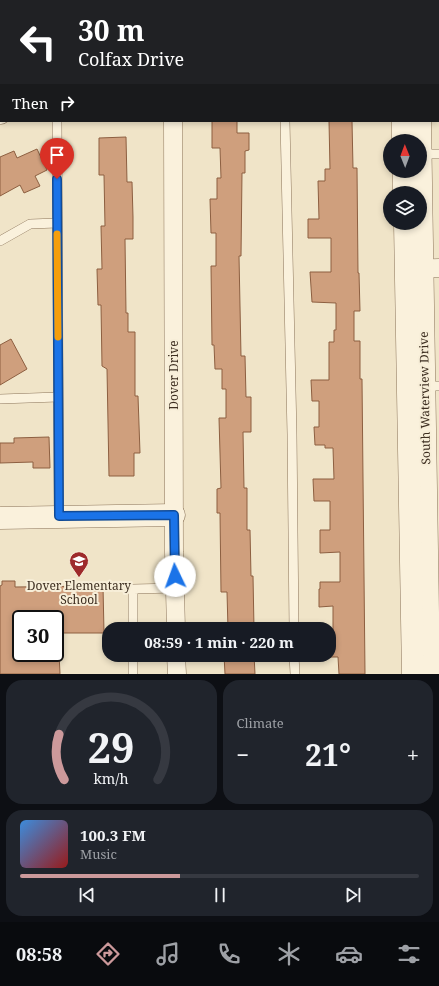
<!DOCTYPE html>
<html lang="en">
<head>
<meta charset="utf-8">
<style>
	body { margin:0; font-family:"Noto Serif",serif; background:#20242c; color:#f1f3f6; height:100vh; display:flex; flex-direction:column; font-size:15px; white-space:nowrap }
	* { box-sizing:border-box; margin:0 }
	p { font-size:13px; color:#9ea1a6 }
	.icon { flex:none; width:22px; height:22px; fill:none; stroke:currentColor; stroke-width:2; stroke-linecap:round; stroke-linejoin:round }
	.map { position:relative; height:674px; overflow:hidden }
	.side { display:flex; flex-direction:column; gap:6px; padding:6px; background:#0d0f14; flex:1 }
	.side>* { flex:none }
	.guide { position:absolute; left:0px; top:0px; width:439px; height:122px; box-shadow:0 2px 6px #0003; background:#202124; color:#fff; overflow:hidden }
	.needle { width:26px; rotate:359deg }
	.fabs { position:absolute; left:383px; top:134px; display:grid; gap:8px }
	.fabs a { display:grid; place-items:center; width:44px; height:44px; border-radius:50%; background:#171b24; box-shadow:0 2px 6px #0003; font-size:20px }
	.speed { position:absolute; left:12px; top:610px; display:flex; gap:8px; font-size:20px; font-weight:700; text-align:center }
	.speed>* { display:grid; place-content:center; width:52px; height:52px; border-radius:50%; background:#171b24; box-shadow:0 2px 6px #0003; line-height:1 }
	.speed .limit { border:2px solid #111; border-radius:6px; background:#fff; color:#111 }
	.pin { position:absolute; display:grid; place-items:center; width:34px; height:34px; color:#fff; margin:-41px -17px; border-radius:50% 50% 50% 0; rotate:-45deg; box-shadow:0 0 4px #0007 }
	.pin .icon { rotate:45deg }
	.me { position:absolute; width:44px; margin:-22px; rotate:357deg; stroke-linejoin:round; filter:drop-shadow(0 0 3px #0008) }
	.turn { display:flex; align-items:center; gap:14px; height:84px; padding:0 12px; font-size:18px }
	.turn .icon { width:52px; height:52px; stroke-width:2.5 }
	.turn b { display:block; font-size:28px; line-height:34px }
	.then { display:flex; align-items:center; height:38px; padding:0 12px; background:#0003; gap:8px; font-size:15px }
	.big { font-size:30px; font-weight:700; line-height:1.1 }
	.side .card { flex:1; display:flex; flex-direction:column; justify-content:center; gap:6px; min-width:0; padding:0 14px; border-radius:16px; background:#20242c }
	.side .dial { align-items:center; gap:0 }
	.dial svg { height:104px; overflow:visible; fill:none; stroke:#363941; stroke-width:7; stroke-linecap:round; text-anchor:middle }
	.dial text { fill:#f1f3f6; stroke:none }
	.song { display:flex; align-items:center; gap:12px }
	.cover { width:48px; height:48px; border-radius:6px; background:linear-gradient(135deg,hsl(210 70% 55%),hsl(0 70% 35%)) }
	.played { height:4px; border-radius:2px; background:linear-gradient(90deg,#cc999b 40%,#363941 40%) }
	.keys { display:flex; justify-content:space-around; direction:ltr }
	.heat { display:flex; justify-content:space-between; align-items:center; font-size:22px; direction:ltr }
	.side .tiles { flex:1; display:grid; gap:6px; grid-template-columns:1fr 1fr }
	.card:last-child { grid-column:span 2 }
	.trip { position:absolute; left:102px; top:622px; width:234px; height:40px; border-radius:16px; background:#171b24; box-shadow:0 2px 6px #0003; font-weight:700; line-height:40px; text-align:center }
	.dock { display:flex; height:64px; justify-content:space-around; align-items:center; background:#090b0e; color:#9ea1a6 }
	.dock .icon { width:28px; height:28px }
	.dock .selected { color:#cc999b }
	.dock b { font-size:18px; color:#f1f3f6 }
	.map>svg:first-child { display:block }
	.building { fill:#cf9f7d; stroke:#8d5f41 }
	.lines { fill:none; stroke-linecap:round; stroke-linejoin:round }
	.service-casing { stroke:#8d765c; stroke-width:10 }
	.minor-casing { stroke:#8d765c; stroke-width:19 }
	.tertiary-casing { stroke:#8d765c; stroke-width:23 }
	.service { stroke:#faf1dc; stroke-width:9 }
	.minor { stroke:#faf1dc; stroke-width:18 }
	.tertiary { stroke:#faf1dc; stroke-width:22 }
	.route-casing { stroke:#114b97; stroke-width:10 }
	.route { stroke:#1a73e8; stroke-width:7 }
	.slow { stroke:#f59e0b; stroke-width:7 }
	.labels { text-anchor:middle; stroke-width:4; stroke-linejoin:round; paint-order:stroke }
	.street-label { font-size:12px; fill:#3d2e20; stroke:#f7eed8 }
	.poi-label { font-size:12px; fill:#3d2e20; stroke:#f7eed8 }
</style>
</head>
<body>
<div class="map">
<svg width="439" height="674" viewBox="0 0 439 674">
	<rect width="100%" height="100%" fill="#f0e4c8"/>
	<g class="building">
		<path d="M212 121H237V133H249V150L245 151V173H242L241 256H239L241 356H245L246 397H251V432H243L244 488H247V530H250L251 576H253L254 629H228L227 592H221L220 513H217V489L221 488 219 418H226V389H222V369H215L214 345H212L211 266H216V233H211L210 199H217V178H221L220 148H212Z"/>
		<path d="M329 121H352L353 168H357L358 273H359L360 311H354V341H360V379H362L365 674H339L338 657H329V636H333V606L319 607V589H320V582H340V552L320 553V530H330V501H314L313 479H334L333 448H325V445H315L314 427H319V401H312L311 380H329V342H334V330H336V303L312 302 310 272H331V238H308V219H319L318 181H325V169H330Z"/>
		<path d="M126 137 127 182H132L133 217V239H125L126 313H128V332H135V396H138L140 453H134V476H109L107 369 102 366 101 305H98L97 269H102L101 226H105L104 175H99V138Z"/>
		<path d="M37 149 47 170 35 176 40 186 24 193 20 185 0 196V157L14 151 17 158Z"/>
		<path d="M11 339 27 369 0 385V345Z"/>
		<path d="M49 437 50 468H33V462L0 463V443H14V438Z"/>
		<path d="M2 581H15V587L103 586 104 633H55V619H21V653H59L60 674H0V586L2 585Z"/>
		<path d="M224 655H254L255 674H225Z"/>
	</g>
	<g class="lines">
		<g class="service-casing">
			<g id="service">
				<path d="M55 0V1"/>
				<path d="M282 0V1"/>
				<path d="M57 121 59 516"/>
				<path d="M285 121 292 434 294 629"/>
				<path d="M420 154H439"/>
				<path d="M0 241 30 224 57 223"/>
				<path d="M425 386H439"/>
				<path d="M0 399 58 397"/>
				<path d="M133 629V589L176 588"/>
				<path d="M133 655V674"/>
				<path d="M294 655 295 674"/>
			</g>
		</g>
		<g class="minor-casing">
			<g id="minor">
				<path d="M170 0V1"/>
				<path d="M438 33H439"/>
				<path d="M0 115H1"/>
				<path d="M173 121 174 552 176 629"/>
				<path d="M410 269 439 268"/>
				<path d="M176 655 177 674"/>
			</g>
		</g>
		<g class="tertiary-casing">
			<g id="tertiary">
				<path d="M400 0V1"/>
				<path d="M417 0V1"/>
				<path d="M403 121V141"/>
				<path d="M420 121 429 674"/>
				<path d="M404 171V193"/>
				<path d="M405 223 413 674"/>
				<path d="M0 518 174 515"/>
			</g>
		</g>
		<use href="#service" class="service"/>
		<use href="#minor" class="minor"/>
		<use href="#tertiary" class="tertiary"/>
	</g>
	<g class="lines">
		<g class="route-casing">
			<path id="route" d="M57 179 59 516 174 515 175 576"/>
		</g>
		<use href="#route" class="route"/>
		<path class="slow" d="M57 234 58 337"/>
	</g>
	<defs>
		<g id="school-pin" transform="scale(1)"><path d="M0 17L-7.5 6A9.5 9.5 0 1 1 7.5 6Z" fill="#9e2a2b" stroke="#f7eed8"/><path d="M0-5L7-2L0 1L-7-2ZM-4 1L0 2.5L4 1V4Q0 6-4 4Z" fill="#fff"/></g>
	</defs>
	<g fill-rule="evenodd">
		<use href="#school-pin" x="79" y="561"/>
	</g>
	<g class="labels">
		<g class="street-label">
			<text transform="translate(174 375) rotate(-90)" y="4">Dover Drive</text>
			<text transform="translate(425 398) rotate(-91)" y="4">South Waterview Drive</text>
		</g>
		<g class="poi-label">
			<text x="79" y="590">Dover Elementary<tspan x="79" dy="14">School</tspan></text>
		</g>
	</g>
</svg>
<div class="fabs">
<a><svg class="needle" viewBox="-14 -14 28 28"><path d="M0-13l5 13h-10z" fill="#e53935"/><path d="M0 13l5-13h-10z" fill="#9ea1a6"/></svg></a>
<a><svg class="icon" aria-label="layers" viewBox="0 0 24 24"><path d="M12 4l9 5-9 5-9-5zM3 14l9 5 9-5"/></svg></a>
</div>
<div class="speed"><div class="limit">30</div></div>
<div class="pin" style="left:57px;top:179px;background:#d93025"><svg class="icon" aria-label="arrive" viewBox="0 0 24 24"><path d="M6 21V4h12l-3 4 3 4H6"/></svg></div>
<svg class="me" style="left:175px;top:576px" viewBox="-20 -20 40 40"><circle r="19" fill="#fff"/><path d="M0-13L10 11 0 6-10 11z" fill="#1a73e8"/></svg>
<div class="trip">08:59 · 1 min · 220 m</div>
<div class="guide">
<div class="turn"><svg class="icon" aria-label="left" viewBox="0 0 24 24"><path d="M17 20v-9H6M10 6l-5 5 5 5"/></svg><div><b>30 m</b>Colfax Drive</div></div>
<div class="then">Then<svg class="icon" aria-label="right" viewBox="0 0 24 24"><path d="M7 20v-9h11M14 6l5 5-5 5"/></svg></div>
</div>
</div>
<section class="side">
<div class="tiles">
<div class="card dial"><svg viewBox="0 0 100 80">
<path d="M14 69A42 42 0 1 1 86 69"/>
<path d="M14 69A42 42 0 0 1 10 34" stroke="#cc999b"/>
<text x="50" y="56" font-size="32" font-weight="700">29</text>
<text x="50" y="72" font-size="11">km/h</text>
</svg></div>
<div class="card"><p>Climate</p>
<div class="heat"><a>−</a><b class="big">21°</b><a>+</a></div>
</div>
<div class="card">
<div class="song"><i class="cover"></i><div><b>100.3 FM</b><p>Music</p></div></div>
<div class="played"></div>
<div class="keys"><svg class="icon" aria-label="previous" viewBox="0 0 24 24"><path d="M18 5L8 12l10 7zM5 5v14"/></svg><svg class="icon" aria-label="pause" viewBox="0 0 24 24"><path d="M8 5v14M16 5v14"/></svg><svg class="icon" aria-label="next" viewBox="0 0 24 24"><path d="M6 5l10 7-10 7zM19 5v14"/></svg></div>
</div>
</div>
</section>
<nav class="dock">
<b>08:58</b>
<svg class="icon selected" aria-label="directions" viewBox="0 0 24 24"><path d="M12 3l9 9-9 9-9-9zM9 14v-3h6M13 9l2 2-2 2"/></svg>
<svg class="icon" aria-label="music" viewBox="0 0 24 24"><path d="M9 18V5l10-2v13"/><circle cx="6" cy="18" r="3"/><circle cx="16" cy="16" r="3"/></svg>
<svg class="icon" aria-label="phone" viewBox="0 0 24 24"><path d="M5 4h4l2 5-3 2q2 4 5 5l2-3 5 2v4C11 20 4 13 5 4z"/></svg>
<svg class="icon" aria-label="climate" viewBox="0 0 24 24"><path d="M12 3v18M4 7l16 10M4 17L20 7"/></svg>
<svg class="icon" aria-label="car" viewBox="0 0 24 24"><path d="M5 17H2v-5l4-1 3-4h7l3 4 3 1v5h-3M9 17h6M6 11h13"/><circle cx="7" cy="17" r="2"/><circle cx="17" cy="17" r="2"/></svg>
<svg class="icon" aria-label="filters" viewBox="0 0 24 24"><path d="M4 7h16M4 17h16"/><circle cx="9" cy="7" r="2"/><circle cx="15" cy="17" r="2"/></svg>
</nav>
</body>
</html>
